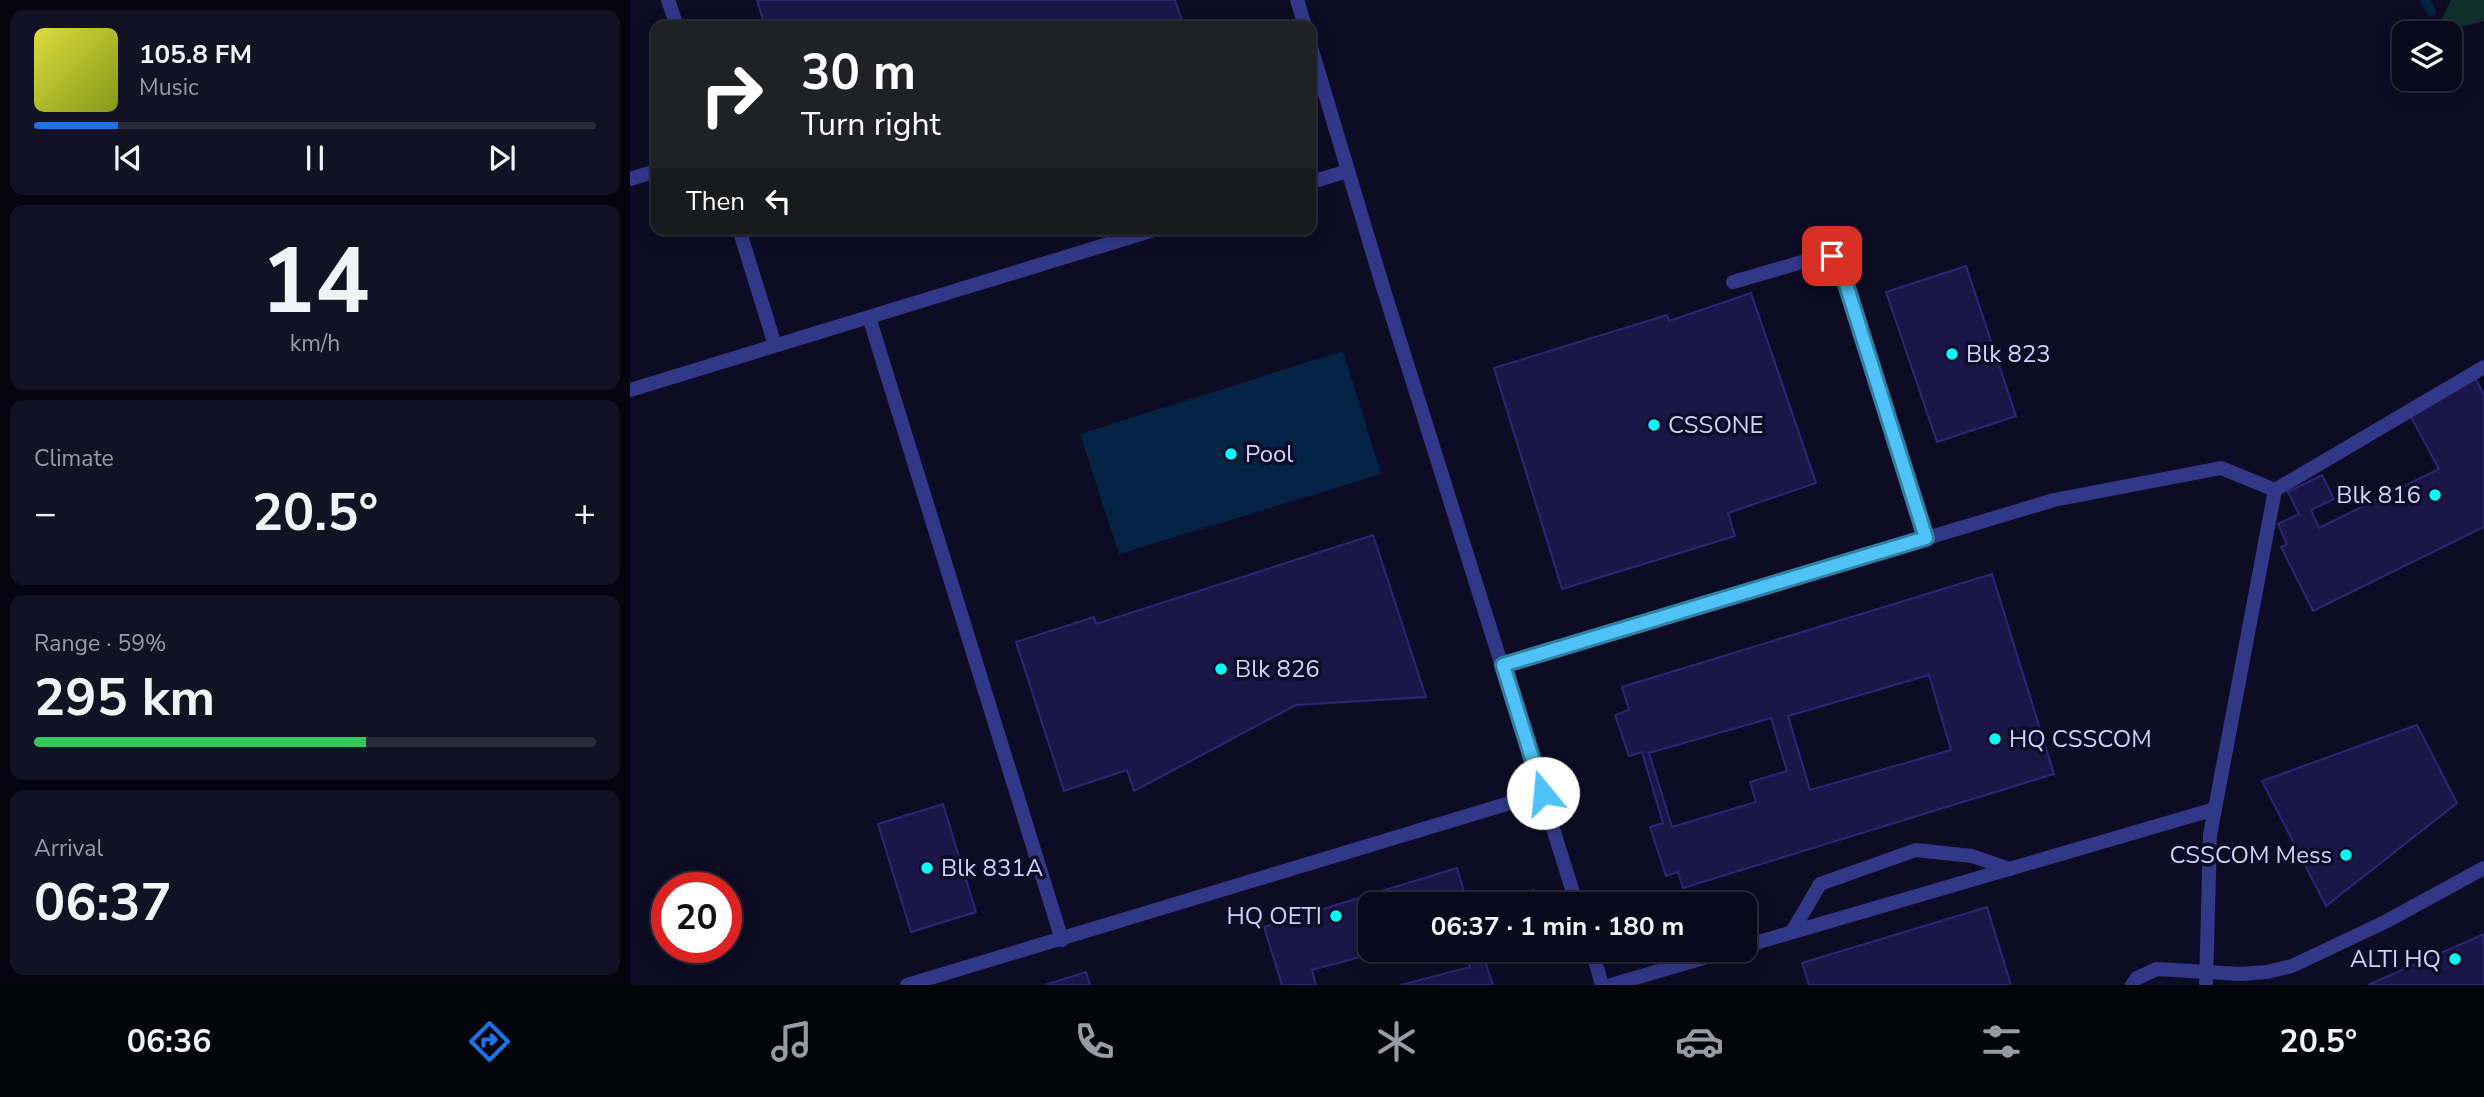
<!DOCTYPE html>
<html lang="en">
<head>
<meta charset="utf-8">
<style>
	body { margin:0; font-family:"Nunito Sans",sans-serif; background:#131225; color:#f1f3f6; height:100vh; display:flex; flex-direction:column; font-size:26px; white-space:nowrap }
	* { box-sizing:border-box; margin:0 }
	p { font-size:23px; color:#999aa3 }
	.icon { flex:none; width:38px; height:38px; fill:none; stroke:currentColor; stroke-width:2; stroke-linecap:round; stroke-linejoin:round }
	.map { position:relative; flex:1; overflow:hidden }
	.details { display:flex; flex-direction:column; gap:10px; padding:10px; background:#06050f; width:630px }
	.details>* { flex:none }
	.banner { position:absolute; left:21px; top:21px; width:665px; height:214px; border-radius:14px; box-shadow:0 4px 18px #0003,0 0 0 2px #2a2a3b; background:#202124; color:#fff; overflow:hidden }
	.fabs { position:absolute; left:1762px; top:21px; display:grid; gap:14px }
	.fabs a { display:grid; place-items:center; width:70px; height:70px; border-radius:14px; background:#0a091c; box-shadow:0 4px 18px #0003,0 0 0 2px #2a2a3b; font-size:35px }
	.speed { position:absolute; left:21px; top:872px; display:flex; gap:14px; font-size:35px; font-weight:700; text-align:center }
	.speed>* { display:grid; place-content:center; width:91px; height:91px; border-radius:50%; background:#0a091c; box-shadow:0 4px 18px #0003,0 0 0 2px #2a2a3b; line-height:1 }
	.speed .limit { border:10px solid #d22; background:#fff; color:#111 }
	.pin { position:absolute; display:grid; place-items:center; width:60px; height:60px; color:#fff; margin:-30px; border-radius:14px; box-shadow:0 4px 10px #0006 }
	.me { position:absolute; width:77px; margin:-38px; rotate:343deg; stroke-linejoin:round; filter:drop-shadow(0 0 5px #0008) }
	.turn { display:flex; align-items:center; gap:24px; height:147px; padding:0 35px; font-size:32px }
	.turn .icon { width:91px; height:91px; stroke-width:2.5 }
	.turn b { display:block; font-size:49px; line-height:60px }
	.then { display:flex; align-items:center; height:66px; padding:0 35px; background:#0003; gap:14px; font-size:26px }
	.big { font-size:52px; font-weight:700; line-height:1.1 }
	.details .card { flex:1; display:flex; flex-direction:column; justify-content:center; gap:10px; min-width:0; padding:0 24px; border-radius:14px; background:#131225 }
	.details .dial { align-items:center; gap:0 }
	.dial b { font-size:91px; line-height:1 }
	.song { display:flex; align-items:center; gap:21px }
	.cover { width:84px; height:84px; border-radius:10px; background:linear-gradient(135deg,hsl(60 70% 55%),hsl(70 70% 35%)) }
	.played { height:7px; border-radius:4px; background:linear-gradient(90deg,#1a73e8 15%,#2a2a3b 15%) }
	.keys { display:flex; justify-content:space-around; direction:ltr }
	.heat { display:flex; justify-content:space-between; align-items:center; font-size:38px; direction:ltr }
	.charge { height:10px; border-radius:5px; background:linear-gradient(90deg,#34c759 59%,#2a2a3b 0) }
	.trip { position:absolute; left:728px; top:892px; width:399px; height:70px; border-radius:14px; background:#0a091c; box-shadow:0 4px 18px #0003,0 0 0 2px #2a2a3b; font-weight:700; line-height:70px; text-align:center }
	.menu { display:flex; height:112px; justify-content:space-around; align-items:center; background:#04040b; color:#999aa3 }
	.menu .icon { width:49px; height:49px }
	.menu .on { color:#1a73e8 }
	.menu b { font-size:32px; color:#f1f3f6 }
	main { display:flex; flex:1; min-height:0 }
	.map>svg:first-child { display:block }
	.green { fill:#0e2f2b }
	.water { fill:#052345 }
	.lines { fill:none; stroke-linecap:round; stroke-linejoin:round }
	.stream { stroke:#052345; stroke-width:10 }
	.building { fill:#1b1647; stroke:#2d2676; stroke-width:2; fill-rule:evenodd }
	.lane { stroke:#323888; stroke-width:14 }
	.route-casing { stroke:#337fa1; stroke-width:18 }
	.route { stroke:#4fc3f7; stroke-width:12 }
	.poi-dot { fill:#00fbfa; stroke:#0e0c25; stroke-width:2.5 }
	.labels { text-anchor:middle; stroke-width:7; stroke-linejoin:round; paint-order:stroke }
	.poi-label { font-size:24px; fill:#d0d0ff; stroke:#0e0c25; text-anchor:start }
</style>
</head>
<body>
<main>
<section class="details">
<div class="card">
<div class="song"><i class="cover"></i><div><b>105.8 FM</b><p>Music</p></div></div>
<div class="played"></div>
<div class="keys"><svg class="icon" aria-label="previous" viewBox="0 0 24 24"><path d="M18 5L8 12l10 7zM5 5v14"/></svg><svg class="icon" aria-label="pause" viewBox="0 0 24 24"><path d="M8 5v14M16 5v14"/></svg><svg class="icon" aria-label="next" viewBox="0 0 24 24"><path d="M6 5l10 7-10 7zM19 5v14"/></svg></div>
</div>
<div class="card dial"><b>14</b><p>km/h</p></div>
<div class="card"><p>Climate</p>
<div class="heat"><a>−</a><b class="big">20.5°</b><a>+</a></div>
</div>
<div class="card"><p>Range · 59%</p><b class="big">295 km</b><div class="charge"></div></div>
<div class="card"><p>Arrival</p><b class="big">06:37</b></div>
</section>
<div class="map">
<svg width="1854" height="985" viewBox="0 0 1854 985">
	<rect width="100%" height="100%" fill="#0e0c25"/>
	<path class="green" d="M1821 0H1854V21L1817 31 1811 20Z"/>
	<path class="water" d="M713 351 751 474 489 554 450 434Z"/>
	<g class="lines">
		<path class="stream" d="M1795 0 1801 11"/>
	</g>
	<g class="building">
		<path d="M127 0H545L554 26H135Z"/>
		<path d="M1336 266 1386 416 1307 442 1256 292Z"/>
		<path d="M1121 293 1186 483 1098 513 1105 536 932 589 864 368 1037 315 1039 321Z"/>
		<path d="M1845 378 1854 395V527L1683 611 1651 547 1657 544 1648 524 1669 514 1658 492 1692 475 1704 499 1681 510 1689 528 1809 469 1779 413Z"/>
		<path d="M743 535 796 697 666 705 504 791 497 770 434 791 386 642 464 617 466 624Z"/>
		<path d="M1362 574 1424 774 1053 888 1048 872 1036 876 1020 827 1033 823 1012 752 999 756 985 715 999 710 992 687ZM1299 675 1321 750 1180 790 1158 716ZM1141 718 1157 771 1120 782 1126 802 1042 827 1019 753Z"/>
		<path d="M1787 725 1827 803 1696 906 1632 781Z"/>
		<path d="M313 804 346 912 281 932 248 824Z"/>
		<path d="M827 868 838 905H740V950H756L682 970 686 985H652L634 927Z"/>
		<path d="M904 890 909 905H860Z"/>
		<path d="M1357 907 1381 985H1179L1172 963Z"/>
		<path d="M1854 934V985H1738Z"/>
		<path d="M836 950H887L855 961 863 985H771L840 967Z"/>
		<path d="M456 972 460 985H415Z"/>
	</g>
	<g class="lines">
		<g class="lane">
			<path d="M38 0 47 26"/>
			<path d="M667 0 675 26"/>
			<path d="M681 47 752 284 947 905"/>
			<path d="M0 179 26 171"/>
			<path d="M681 182 718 171"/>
			<path d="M109 229 145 345"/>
			<path d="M1103 282 1196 255 1202 256 1209 262 1296 538"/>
			<path d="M239 317 432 940"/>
			<path d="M0 390 527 229"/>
			<path d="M873 665 1424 500 1591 468 1645 490"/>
			<path d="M1162 932 1190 884 1286 850 1342 856 1380 869"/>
			<path d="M1115 946 1585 809"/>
			<path d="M962 950 972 985"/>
			<path d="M277 985 913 793"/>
			<path d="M981 985 1101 950"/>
			<path d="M1502 985 1507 978 1527 969 1610 974 1637 972 1662 966 1755 922 1854 868"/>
			<path d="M1576 985 1580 835 1645 490 1854 367"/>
		</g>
	</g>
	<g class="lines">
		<g class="route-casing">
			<path id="route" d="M913 793 873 665 1296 538 1209 262 1202 256"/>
		</g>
		<use href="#route" class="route"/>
	</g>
	<g class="poi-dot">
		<circle cx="1322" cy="354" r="7"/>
		<circle cx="1024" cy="425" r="7"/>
		<circle cx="601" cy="454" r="7"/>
		<circle cx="1805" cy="495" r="7"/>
		<circle cx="591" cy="669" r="7"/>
		<circle cx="1365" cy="739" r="7"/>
		<circle cx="1716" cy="855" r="7"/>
		<circle cx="297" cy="868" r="7"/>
		<circle cx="706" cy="916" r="7"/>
		<circle cx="1825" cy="959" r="7"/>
	</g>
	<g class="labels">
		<g class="poi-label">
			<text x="1336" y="362">Blk 823</text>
			<text x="1038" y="433">CSSONE</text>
			<text x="615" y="462">Pool</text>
			<text x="1791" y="503" text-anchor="end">Blk 816</text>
			<text x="605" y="677">Blk 826</text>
			<text x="1379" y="747">HQ CSSCOM</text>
			<text x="1702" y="863" text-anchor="end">CSSCOM Mess</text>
			<text x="311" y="876">Blk 831A</text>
			<text x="692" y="924" text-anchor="end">HQ OETI</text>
			<text x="1811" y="967" text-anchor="end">ALTI HQ</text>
		</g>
	</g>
</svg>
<div class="fabs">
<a><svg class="icon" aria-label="layers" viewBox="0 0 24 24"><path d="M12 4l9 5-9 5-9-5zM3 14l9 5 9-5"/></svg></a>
</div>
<div class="speed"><div class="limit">20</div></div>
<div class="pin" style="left:1202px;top:256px;background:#d93025"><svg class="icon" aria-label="arrive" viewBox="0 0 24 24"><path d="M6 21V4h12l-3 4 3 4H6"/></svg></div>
<svg class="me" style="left:913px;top:793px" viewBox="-20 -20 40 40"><circle r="19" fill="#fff"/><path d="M0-13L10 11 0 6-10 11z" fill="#4fc3f7"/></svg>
<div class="trip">06:37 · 1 min · 180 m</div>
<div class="banner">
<div class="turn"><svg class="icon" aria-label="right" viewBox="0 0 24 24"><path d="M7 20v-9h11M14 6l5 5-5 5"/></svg><div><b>30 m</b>Turn right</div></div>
<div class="then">Then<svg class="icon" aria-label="left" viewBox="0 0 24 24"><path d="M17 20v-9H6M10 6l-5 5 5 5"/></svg></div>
</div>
</div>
</main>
<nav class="menu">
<b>06:36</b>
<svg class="icon on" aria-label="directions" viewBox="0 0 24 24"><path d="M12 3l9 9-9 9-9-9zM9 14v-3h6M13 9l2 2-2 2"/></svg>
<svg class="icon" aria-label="music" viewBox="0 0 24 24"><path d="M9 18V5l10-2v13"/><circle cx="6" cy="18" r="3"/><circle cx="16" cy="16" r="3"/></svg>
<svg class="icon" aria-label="phone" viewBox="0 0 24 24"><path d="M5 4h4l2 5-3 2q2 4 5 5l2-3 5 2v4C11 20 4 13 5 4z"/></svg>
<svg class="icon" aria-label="climate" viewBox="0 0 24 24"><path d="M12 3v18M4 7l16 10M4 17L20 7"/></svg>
<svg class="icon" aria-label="car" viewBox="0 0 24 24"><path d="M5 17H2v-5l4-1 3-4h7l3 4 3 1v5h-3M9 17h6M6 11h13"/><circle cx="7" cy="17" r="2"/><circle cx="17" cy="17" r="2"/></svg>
<svg class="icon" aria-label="filters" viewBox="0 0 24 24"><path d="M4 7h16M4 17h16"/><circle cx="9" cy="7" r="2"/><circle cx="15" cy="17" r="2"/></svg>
<b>20.5°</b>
</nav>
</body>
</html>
